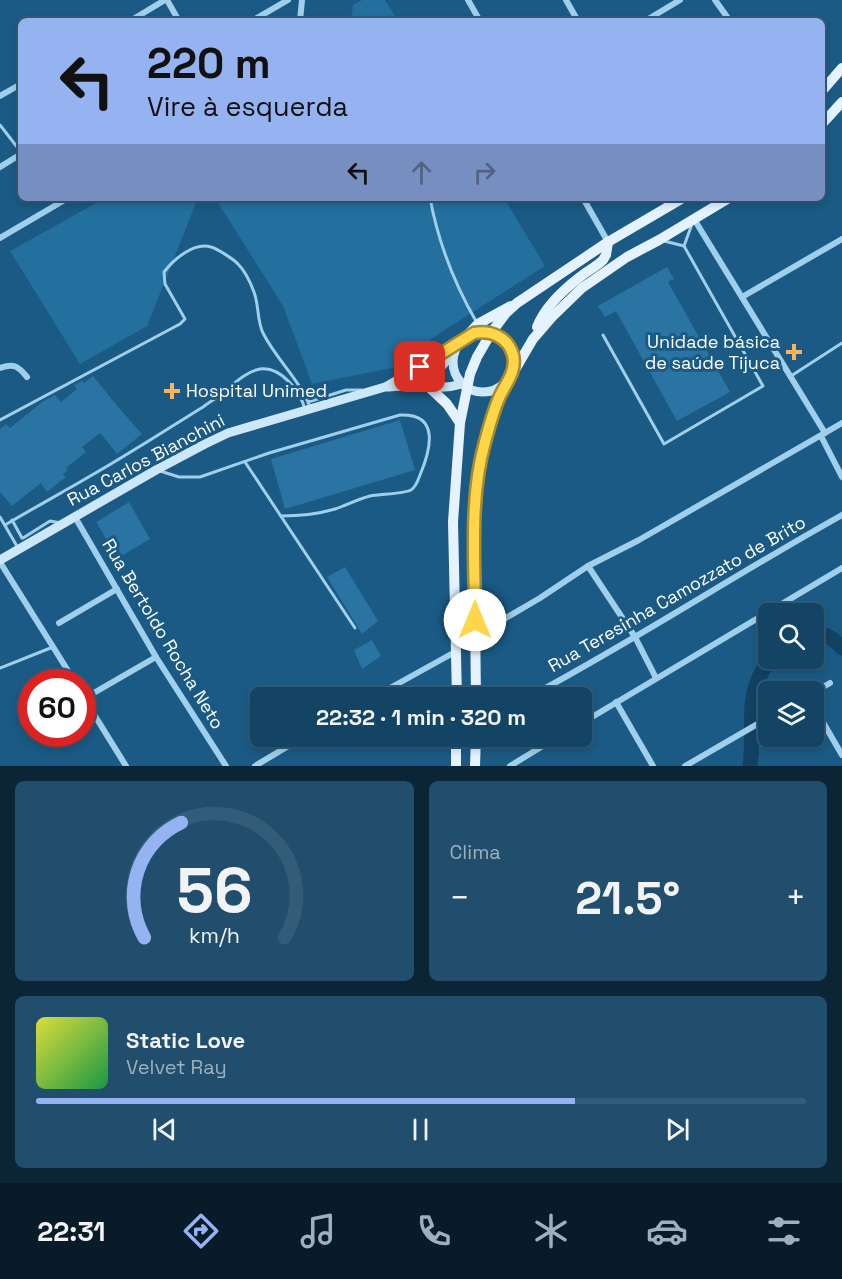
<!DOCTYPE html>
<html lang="pt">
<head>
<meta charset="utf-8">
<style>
	body { margin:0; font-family:"Space Grotesk",sans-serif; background:#214e6c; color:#f1f3f6; height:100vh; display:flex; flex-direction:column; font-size:22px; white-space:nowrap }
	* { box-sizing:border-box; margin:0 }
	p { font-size:20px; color:#9db0be }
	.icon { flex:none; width:33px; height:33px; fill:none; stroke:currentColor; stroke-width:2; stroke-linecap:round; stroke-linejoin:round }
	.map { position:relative; height:766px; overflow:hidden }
	.sheet { display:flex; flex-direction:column; gap:15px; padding:15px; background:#0b2536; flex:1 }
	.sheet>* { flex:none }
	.banner { position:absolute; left:18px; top:18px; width:807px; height:183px; border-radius:9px; box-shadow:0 3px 9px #0003,0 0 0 2px #335c78; background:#95b2f1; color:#111; overflow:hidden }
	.buttons { position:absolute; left:758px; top:603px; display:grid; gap:12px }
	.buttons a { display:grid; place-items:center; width:66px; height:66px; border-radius:9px; background:#144463; box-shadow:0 3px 9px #0003,0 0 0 2px #335c78; font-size:30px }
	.speed { position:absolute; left:18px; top:669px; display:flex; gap:12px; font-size:30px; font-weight:700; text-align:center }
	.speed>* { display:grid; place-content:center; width:78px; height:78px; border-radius:50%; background:#144463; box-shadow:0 3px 9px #0003,0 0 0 2px #335c78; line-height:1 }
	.speed .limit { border:9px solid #d22; background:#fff; color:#111 }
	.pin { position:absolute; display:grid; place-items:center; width:51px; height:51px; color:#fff; margin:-26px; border-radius:12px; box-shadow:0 3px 9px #0006 }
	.me { position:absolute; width:66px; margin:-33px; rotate:0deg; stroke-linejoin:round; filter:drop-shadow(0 0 4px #0008) }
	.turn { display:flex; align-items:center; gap:21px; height:126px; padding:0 30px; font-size:27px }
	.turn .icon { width:78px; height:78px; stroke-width:2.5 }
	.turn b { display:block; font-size:42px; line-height:51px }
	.lanes { display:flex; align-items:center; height:57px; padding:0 30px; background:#0003; justify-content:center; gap:30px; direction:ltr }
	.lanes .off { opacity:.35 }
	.big { font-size:45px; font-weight:700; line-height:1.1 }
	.sheet .card { flex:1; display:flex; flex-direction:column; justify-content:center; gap:9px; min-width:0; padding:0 21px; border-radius:9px; background:#214e6c }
	.sheet .dial { align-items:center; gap:0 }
	.dial svg { height:156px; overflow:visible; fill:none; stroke:#335c78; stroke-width:7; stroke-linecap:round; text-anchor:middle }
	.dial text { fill:#f1f3f6; stroke:none }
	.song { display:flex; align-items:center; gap:18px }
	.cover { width:72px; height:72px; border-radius:9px; background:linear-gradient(135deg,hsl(60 70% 55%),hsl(140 70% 35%)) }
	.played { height:6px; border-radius:3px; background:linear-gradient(90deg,#95b2f1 70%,#335c78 70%) }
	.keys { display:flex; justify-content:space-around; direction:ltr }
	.heat { display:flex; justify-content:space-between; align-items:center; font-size:33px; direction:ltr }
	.sheet .tiles { flex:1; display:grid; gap:15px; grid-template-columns:1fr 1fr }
	.card:last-child { grid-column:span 2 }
	.trip { position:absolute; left:250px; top:687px; width:342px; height:60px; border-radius:9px; background:#144463; box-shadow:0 3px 9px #0003,0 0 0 2px #335c78; font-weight:700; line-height:60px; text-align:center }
	.dock { display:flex; height:96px; justify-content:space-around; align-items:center; background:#081b28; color:#9db0be }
	.dock .icon { width:42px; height:42px }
	.dock .current { color:#95b2f1 }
	.dock b { font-size:27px; color:#f1f3f6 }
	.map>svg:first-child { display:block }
	.green { fill:#236f9d }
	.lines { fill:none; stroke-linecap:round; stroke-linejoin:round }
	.river { stroke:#114262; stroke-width:15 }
	.building { fill:#2974a2 }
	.lane { stroke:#a0cfeb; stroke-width:3 }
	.street { stroke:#a0cfeb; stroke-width:6 }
	.secondary { stroke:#cce7f8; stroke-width:9 }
	.primary { stroke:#e4f3ff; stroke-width:10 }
	.route-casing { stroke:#a68a30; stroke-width:15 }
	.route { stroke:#ffd54a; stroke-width:10 }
	.poi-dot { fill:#fdb35c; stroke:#1a5a84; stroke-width:2 }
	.labels { text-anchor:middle; stroke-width:6; stroke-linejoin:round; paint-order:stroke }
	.poi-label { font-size:18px; fill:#fff; stroke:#1a5a84; text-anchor:end }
	.street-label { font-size:18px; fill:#fff; stroke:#1a5a84 }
</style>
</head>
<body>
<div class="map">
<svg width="842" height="766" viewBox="0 0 842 766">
	<rect width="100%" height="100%" fill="#1a5a84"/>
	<g class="green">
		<path d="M362 0H385L398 21H351L353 5Z"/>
		<path d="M105 198H198L147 326 80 364 10 251Z"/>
		<path d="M215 198H504L545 266 443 331 392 368 312 384 283 306Z"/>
	</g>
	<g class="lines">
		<g class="river">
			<path d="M813 633C826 635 833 637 842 648"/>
			<path d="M750 766C754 739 748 710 756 685 759 676 765 667 769 658"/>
		</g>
	</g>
	<g class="building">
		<path d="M667 267 674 279 668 282 730 392 677 421 616 311 605 317 598 306Z"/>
		<path d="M93 376 119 408 142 434 117 454 100 433 82 447 86 452 66 468 68 470 63 474 66 477 47 492 41 483 12 506 0 492V429L6 424 10 428 42 402 55 395 61 402 77 389 74 385 82 381 84 383Z"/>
		<path d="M400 420 415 470 285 509 271 459Z"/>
		<path d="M129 502 150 539 118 558 96 522Z"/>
		<path d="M345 567 378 621 362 634 327 577Z"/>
		<path d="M372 640 381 656 362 669 354 650Z"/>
	</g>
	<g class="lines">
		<g class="lane">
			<path d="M0 125 21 152"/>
			<path d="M430 198C438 241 455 285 477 323"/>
			<path d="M664 241 684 246"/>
			<path d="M603 335 664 444 763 386 684 246 692 224"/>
			<path d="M791 376 842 343"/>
			<path d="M308 402 346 390H362"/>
			<path d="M0 420 180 324 185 319 165 284 164 272C174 259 194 242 211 247 216 248 235 260 238 264 245 271 251 284 254 292 259 305 257 321 263 333 276 359 300 380 310 407"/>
			<path d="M245 462 355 628"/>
			<path d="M160 471 179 477H200L269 453 400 415C440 413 431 449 420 475 418 480 416 487 411 490 403 494 380 494 370 496 358 499 347 505 335 509 318 514 299 516 281 516"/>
			<path d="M0 517 18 548"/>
			<path d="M12 520 22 538"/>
			<path d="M5 525C44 502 85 480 124 456 151 440 177 423 203 407 208 403 213 400 218 397 231 387 244 372 260 369 281 366 301 392 305 410"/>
			<path d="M23 538 50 521 61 523"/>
			<path d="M0 668 53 647"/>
		</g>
		<g class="street">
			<path d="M167 0 179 21"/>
			<path d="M468 0 480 21"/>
			<path d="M566 0 578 21"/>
			<path d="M715 0 730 21"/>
			<path d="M130 21 165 0"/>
			<path d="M252 21 288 0"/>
			<path d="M300 21 302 0"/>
			<path d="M645 21 680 0"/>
			<path d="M0 96 21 84"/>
			<path d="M0 167 21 154"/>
			<path d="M583 198 608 242"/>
			<path d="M694 219 825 433"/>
			<path d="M0 238 68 198"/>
			<path d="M742 297 842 239"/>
			<path d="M0 368C14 363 18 366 27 377"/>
			<path d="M821 436 842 477"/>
			<path d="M75 517 156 657 226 766"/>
			<path d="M0 562 75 682"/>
			<path d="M588 566 635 637 656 678"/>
			<path d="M59 623 117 589"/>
			<path d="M475 636 540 598 588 566 639 540 842 423"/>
			<path d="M813 693 830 683"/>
			<path d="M82 695 126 766"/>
			<path d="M85 698 156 657"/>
			<path d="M372 698 455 652"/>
			<path d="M527 698C634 641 736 574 842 515"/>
			<path d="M616 702 653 766"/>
			<path d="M813 705 842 755"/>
			<path d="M582 723 842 568"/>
			<path d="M255 766 305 736"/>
			<path d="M510 766 559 736"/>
			<path d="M685 766 768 718"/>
		</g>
		<g class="secondary">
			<circle cx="483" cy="362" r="30"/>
			<path d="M387 386 458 344"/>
			<path d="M430 388C432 374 445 363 454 353"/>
			<path d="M0 560 156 470 205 444 228 433 385 387C391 387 398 386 404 386 424 386 442 390 462 384"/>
		</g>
		<g class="primary">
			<path d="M822 91 842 68"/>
			<path d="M822 124 842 102"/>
			<path d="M537 327C545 307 563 290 580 277 587 271 596 267 603 260L606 255 608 242"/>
			<path d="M464 339 478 324 511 306"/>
			<path d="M430 388 447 404 460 423"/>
			<path d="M457 698 453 522 460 423 470 374 477 357 491 333 506 313 517 303 608 242 683 198"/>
			<path d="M476 698 474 533 477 477 484 442 499 397 533 339 552 317 582 288 627 257 659 240 729 198"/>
			<path d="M456 766V736"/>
			<path d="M475 766 476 736"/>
		</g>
	</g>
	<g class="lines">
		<g class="route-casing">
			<path id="route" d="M420 367 474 333C491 330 508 337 513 355 517 372 505 384 499 398 493 412 489 427 485 442 469 499 475 561 475 620"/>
		</g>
		<use href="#route" class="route"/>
	</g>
	<g class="poi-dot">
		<path d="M791 343h6v6h6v6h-6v6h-6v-6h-6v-6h6z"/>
		<path d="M169 382h6v6h6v6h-6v6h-6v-6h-6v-6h6z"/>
	</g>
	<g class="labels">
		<g class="poi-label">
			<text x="780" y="348">Unidade básica<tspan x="780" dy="21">de saúde Tijuca</tspan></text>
			<text x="186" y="397" text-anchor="start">Hospital Unimed</text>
		</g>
		<g class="street-label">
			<text transform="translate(146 460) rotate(-28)" y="6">Rua Carlos Bianchini</text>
			<text transform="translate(677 594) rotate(-30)" y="6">Rua Teresinha Camozzato de Brito</text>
			<text transform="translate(163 634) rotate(59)" y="6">Rua Bertoldo Rocha Neto</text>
		</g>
	</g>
</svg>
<div class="buttons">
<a><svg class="icon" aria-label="search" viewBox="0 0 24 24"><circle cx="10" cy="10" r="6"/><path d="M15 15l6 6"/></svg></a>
<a><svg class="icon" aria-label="layers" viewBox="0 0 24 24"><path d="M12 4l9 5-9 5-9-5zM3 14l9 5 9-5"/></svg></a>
</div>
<div class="speed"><div class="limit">60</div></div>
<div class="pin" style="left:420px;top:367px;background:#d93025"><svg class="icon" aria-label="arrive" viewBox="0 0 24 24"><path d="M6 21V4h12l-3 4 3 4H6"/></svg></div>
<svg class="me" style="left:475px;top:620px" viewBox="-20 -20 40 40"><circle r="19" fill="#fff"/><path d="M0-13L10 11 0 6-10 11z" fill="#ffd54a"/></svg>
<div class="trip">22:32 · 1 min · 320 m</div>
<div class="banner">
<div class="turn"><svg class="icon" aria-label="left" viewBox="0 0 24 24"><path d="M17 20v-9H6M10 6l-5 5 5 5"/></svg><div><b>220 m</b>Vire à esquerda</div></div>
<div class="lanes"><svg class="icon" aria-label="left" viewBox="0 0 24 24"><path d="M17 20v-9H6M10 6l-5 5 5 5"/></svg><svg class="icon off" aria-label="ahead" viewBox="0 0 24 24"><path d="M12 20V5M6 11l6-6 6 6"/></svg><svg class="icon off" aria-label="right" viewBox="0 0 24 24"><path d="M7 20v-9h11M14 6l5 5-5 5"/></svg></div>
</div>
</div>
<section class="sheet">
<div class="tiles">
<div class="card dial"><svg viewBox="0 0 100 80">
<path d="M14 69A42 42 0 1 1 86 69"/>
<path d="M14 69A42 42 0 0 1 33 10" stroke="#95b2f1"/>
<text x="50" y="56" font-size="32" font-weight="700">56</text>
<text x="50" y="72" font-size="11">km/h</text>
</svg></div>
<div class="card"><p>Clima</p>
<div class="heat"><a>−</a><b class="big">21.5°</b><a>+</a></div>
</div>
<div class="card">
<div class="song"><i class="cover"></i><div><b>Static Love</b><p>Velvet Ray</p></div></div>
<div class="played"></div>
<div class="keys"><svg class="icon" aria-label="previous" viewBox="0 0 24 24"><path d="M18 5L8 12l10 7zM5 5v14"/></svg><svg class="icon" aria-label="pause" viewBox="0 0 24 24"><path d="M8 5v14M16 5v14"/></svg><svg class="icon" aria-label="next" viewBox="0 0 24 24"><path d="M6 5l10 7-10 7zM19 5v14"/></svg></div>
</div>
</div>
</section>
<nav class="dock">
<b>22:31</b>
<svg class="icon current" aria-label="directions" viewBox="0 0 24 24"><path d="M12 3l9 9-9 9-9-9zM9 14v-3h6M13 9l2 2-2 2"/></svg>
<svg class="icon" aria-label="music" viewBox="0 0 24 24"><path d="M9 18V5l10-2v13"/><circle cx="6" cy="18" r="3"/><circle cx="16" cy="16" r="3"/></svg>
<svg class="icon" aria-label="phone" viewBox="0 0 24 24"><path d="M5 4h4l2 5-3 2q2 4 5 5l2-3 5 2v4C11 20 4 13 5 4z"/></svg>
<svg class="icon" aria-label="climate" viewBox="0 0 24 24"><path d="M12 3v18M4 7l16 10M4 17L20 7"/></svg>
<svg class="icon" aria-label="car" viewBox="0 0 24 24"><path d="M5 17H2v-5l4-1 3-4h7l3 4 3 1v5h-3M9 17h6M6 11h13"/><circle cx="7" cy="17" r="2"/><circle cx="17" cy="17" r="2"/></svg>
<svg class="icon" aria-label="filters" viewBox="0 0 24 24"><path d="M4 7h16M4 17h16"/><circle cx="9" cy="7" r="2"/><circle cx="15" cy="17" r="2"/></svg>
</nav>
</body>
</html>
